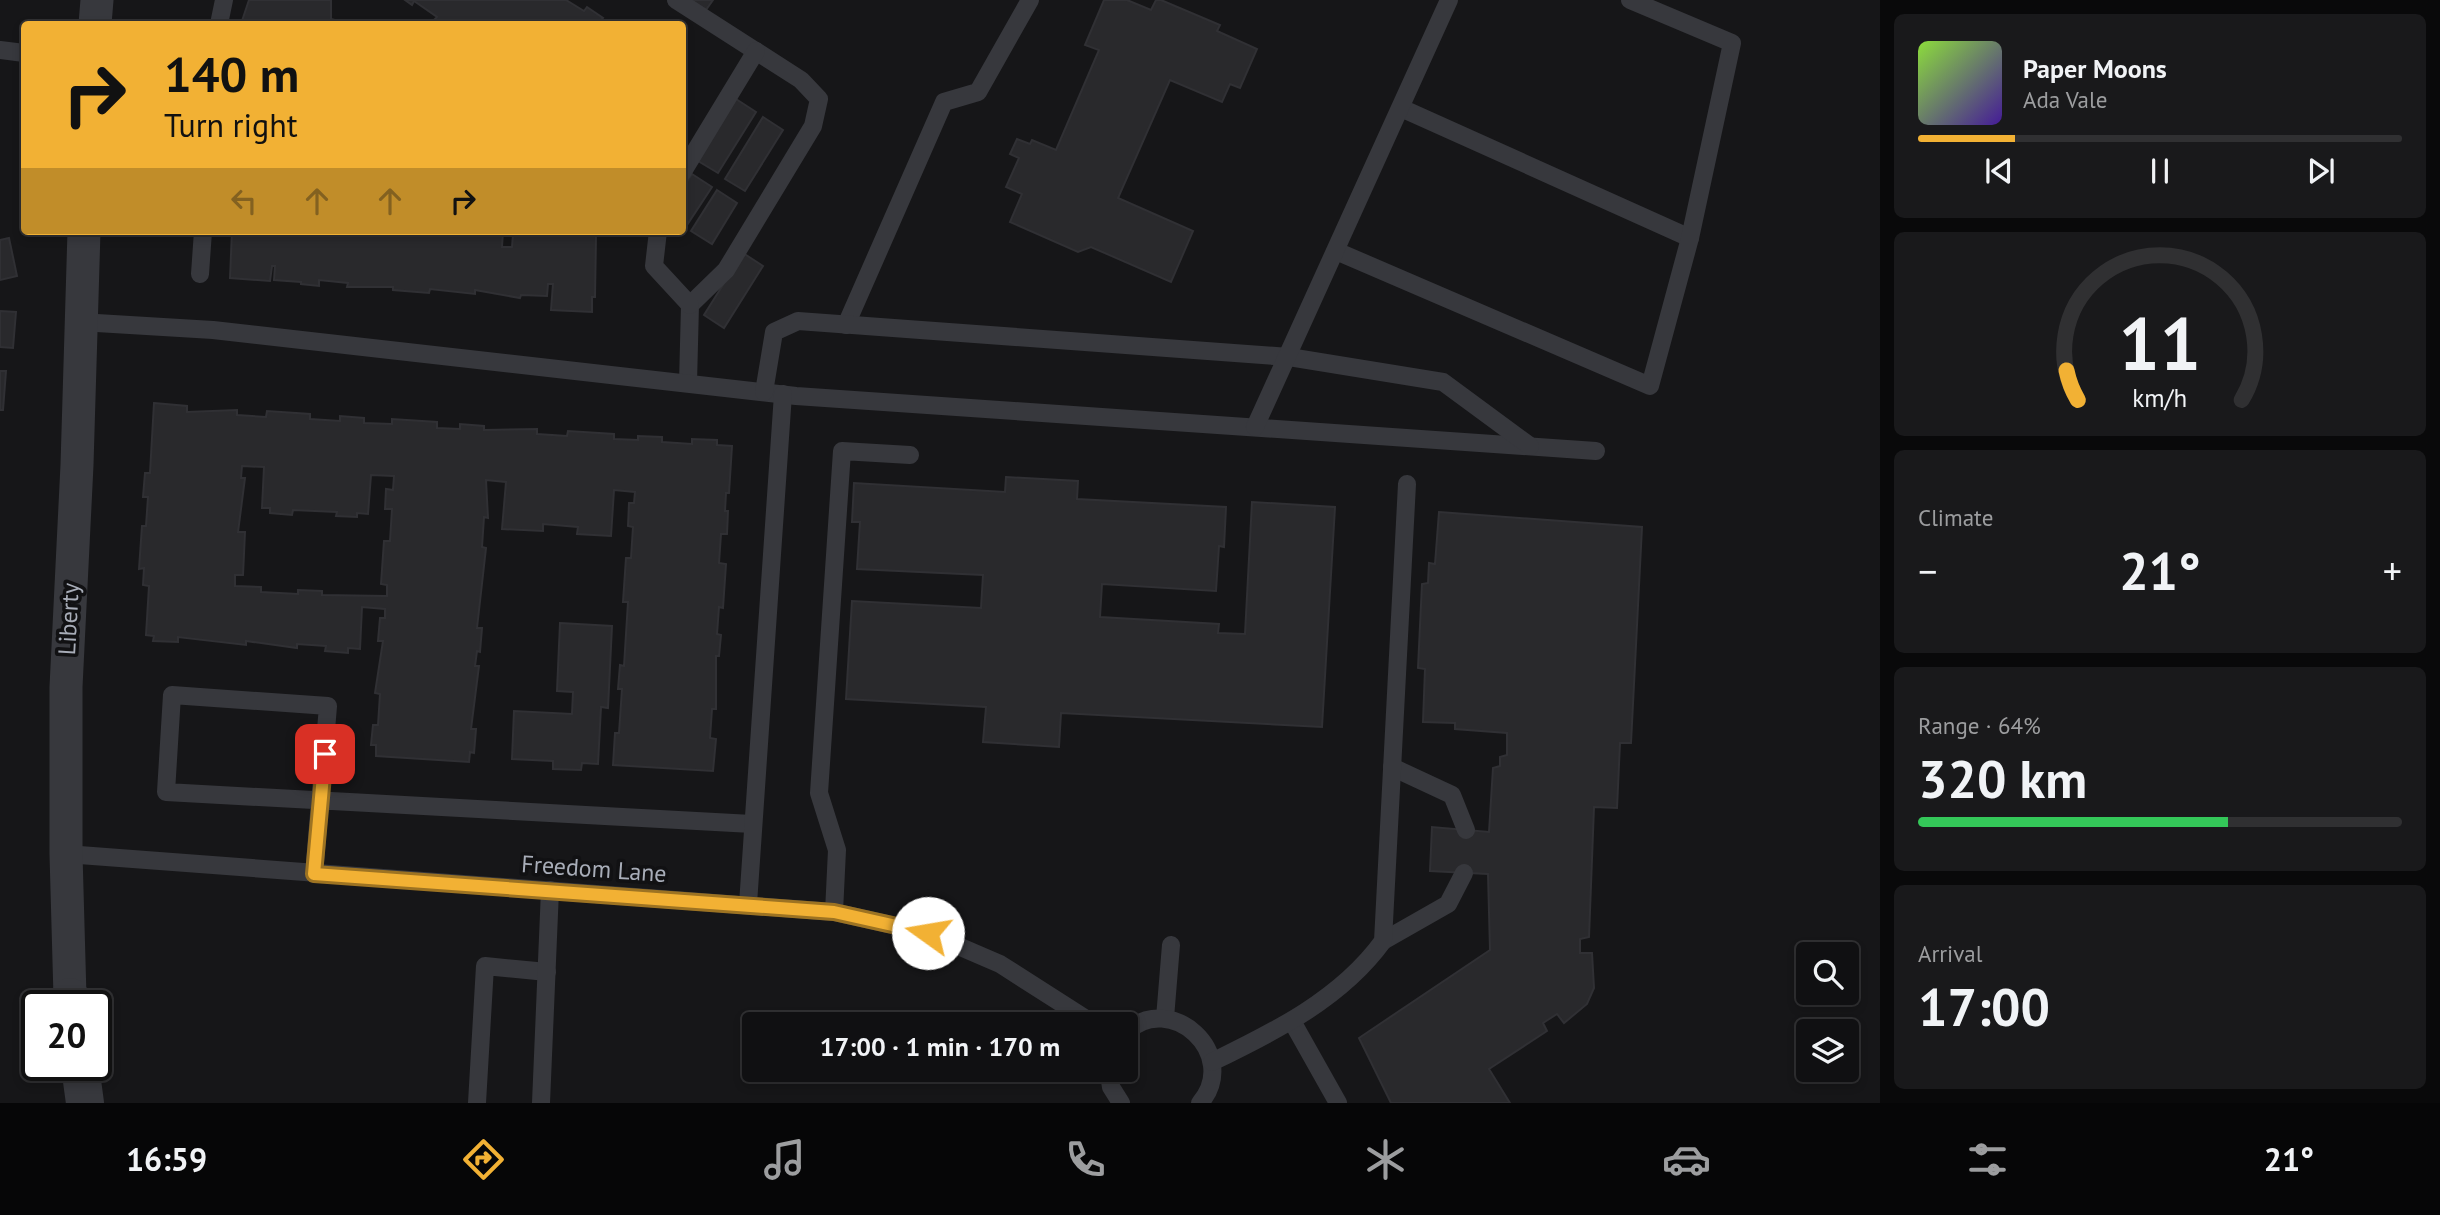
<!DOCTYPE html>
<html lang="en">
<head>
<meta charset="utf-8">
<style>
	body { margin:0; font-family:"PT Sans",sans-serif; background:#19191b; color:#f1f3f6; height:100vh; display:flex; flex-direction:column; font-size:26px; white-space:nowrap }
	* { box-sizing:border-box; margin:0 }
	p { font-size:23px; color:#9c9d9f }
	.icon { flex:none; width:38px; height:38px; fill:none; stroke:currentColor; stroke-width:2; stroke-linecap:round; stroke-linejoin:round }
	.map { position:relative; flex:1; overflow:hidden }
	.drawer { display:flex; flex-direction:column; gap:14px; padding:14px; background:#09090a; width:560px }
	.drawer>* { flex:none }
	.banner { position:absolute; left:21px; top:21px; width:665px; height:214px; border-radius:7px; box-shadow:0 4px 10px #0003,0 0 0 2px #303032; background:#f2b134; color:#111; overflow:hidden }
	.controls { position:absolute; left:1796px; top:942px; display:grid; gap:14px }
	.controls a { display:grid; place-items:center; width:63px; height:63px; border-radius:7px; background:#101012; box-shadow:0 4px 10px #0003,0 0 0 2px #303032; font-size:35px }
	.speed { position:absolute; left:21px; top:990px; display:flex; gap:14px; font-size:35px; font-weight:700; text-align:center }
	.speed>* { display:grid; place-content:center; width:91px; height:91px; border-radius:50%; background:#101012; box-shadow:0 4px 10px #0003,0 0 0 2px #303032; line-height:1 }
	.speed .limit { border:4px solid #111; border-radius:10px; background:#fff; color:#111 }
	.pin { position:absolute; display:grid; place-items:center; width:60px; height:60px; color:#fff; margin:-30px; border-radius:14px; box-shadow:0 4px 10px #0006 }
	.me { position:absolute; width:77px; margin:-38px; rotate:283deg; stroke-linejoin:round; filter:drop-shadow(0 0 5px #0008) }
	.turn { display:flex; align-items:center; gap:24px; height:147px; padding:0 28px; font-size:32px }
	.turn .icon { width:91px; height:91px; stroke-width:2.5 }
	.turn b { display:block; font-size:49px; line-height:60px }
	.lanes { display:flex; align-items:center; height:66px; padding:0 28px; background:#0003; justify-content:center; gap:35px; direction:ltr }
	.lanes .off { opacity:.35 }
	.big { font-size:52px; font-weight:800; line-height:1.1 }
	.drawer .tile { flex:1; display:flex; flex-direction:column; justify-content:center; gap:10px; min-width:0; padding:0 24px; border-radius:10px; background:#19191b }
	.drawer .dial { align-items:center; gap:0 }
	.dial svg { height:182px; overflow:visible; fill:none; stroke:#303032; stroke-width:7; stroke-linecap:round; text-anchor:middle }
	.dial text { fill:#f1f3f6; stroke:none }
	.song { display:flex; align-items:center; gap:21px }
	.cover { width:84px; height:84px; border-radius:10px; background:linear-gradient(135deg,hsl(90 70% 55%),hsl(260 70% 35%)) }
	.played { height:7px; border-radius:4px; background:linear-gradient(90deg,#f2b134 20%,#303032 20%) }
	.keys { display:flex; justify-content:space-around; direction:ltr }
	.heat { display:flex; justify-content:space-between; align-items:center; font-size:38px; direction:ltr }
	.charge { height:10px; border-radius:5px; background:linear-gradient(90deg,#34c759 64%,#303032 0) }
	.trip { position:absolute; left:742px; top:1012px; width:396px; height:70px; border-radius:7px; background:#101012; box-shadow:0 4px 10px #0003,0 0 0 2px #303032; font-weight:800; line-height:70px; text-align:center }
	.menu { display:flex; height:112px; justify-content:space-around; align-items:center; background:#060607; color:#9c9d9f }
	.menu .icon { width:49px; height:49px }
	.menu .current { color:#f2b134 }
	.menu b { font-size:32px; color:#f1f3f6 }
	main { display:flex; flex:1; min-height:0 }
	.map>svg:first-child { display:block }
	.building { fill:#29292c; stroke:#303034; stroke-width:2; fill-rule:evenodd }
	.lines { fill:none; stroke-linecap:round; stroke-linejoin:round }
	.service { stroke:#37383d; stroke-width:18 }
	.minor { stroke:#37383d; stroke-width:33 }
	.tertiary { stroke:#37383d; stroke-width:38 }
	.route-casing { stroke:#9d7322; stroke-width:18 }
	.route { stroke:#f2b134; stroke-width:12 }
	.labels { text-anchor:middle; stroke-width:7; stroke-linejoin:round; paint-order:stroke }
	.street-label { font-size:24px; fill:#a8adb8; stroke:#111113 }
</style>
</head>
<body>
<main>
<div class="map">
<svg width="1880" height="1103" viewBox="0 0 1880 1103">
	<rect width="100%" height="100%" fill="#161618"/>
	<g class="building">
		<path d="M249 0H331V19L335 20V24H241Z"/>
		<path d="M405 0H566L584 11 587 7 603 18 601 20 608 24H441L434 20 437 17 414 1 412 5Z"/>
		<path d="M691 0H713L706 10Z"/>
		<path d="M1104 0H1127L1151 10 1156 0H1161L1220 25 1217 31 1257 49 1240 88 1230 84 1222 102 1170 80 1118 198 1193 231 1171 282 1091 247 1078 252 1010 222 1022 194 1006 187 1019 158 1010 154 1017 139 1030 144 1032 140 1056 150 1099 50 1085 45Z"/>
		<path d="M736 99 756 112 718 173 698 161Z"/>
		<path d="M763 117 783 130 745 191 725 179Z"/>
		<path d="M692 174 712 187 685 228 682 226V189Z"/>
		<path d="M717 190 737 203 712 244 691 231Z"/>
		<path d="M232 231H317V234L326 235V231H503L502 247H512L513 234 508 231H600V236H596L595 297H592V312L551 310 553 284H548L547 296 521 295 520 298 475 290V294L430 289 429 293 393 290V287H347L348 283 319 280V286L301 284V282L274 280 275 266H272L270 281 230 278Z"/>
		<path d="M9 238 17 276 0 280V240Z"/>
		<path d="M743 253 763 266 724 328 704 315Z"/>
		<path d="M0 311 16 312 13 348 0 347Z"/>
		<path d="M0 371H6L3 410H0Z"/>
		<path d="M154 403 187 406V412L237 410V415L266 417 267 411 310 414V419L340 421V416L364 418V423L392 424V419L437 422V428L460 429V424L484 426V430L537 429V434L567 436 568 431 614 434V439L638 440V436L662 437V442L692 444V439L717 440V445L732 446 729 493H726L725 511H728L727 534H721L719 563 726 564 723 608 719 607 717 634 721 635 719 656H716V709H712L710 738 716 739 713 771 613 765 615 733H619L622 689H618L620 665 624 666 628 602H623L626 558H631L633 527 628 526 629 503H634L635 492 614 490 611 536 577 534 578 527 543 524V531L502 529 506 482 486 480 488 518 484 517 482 547 486 548 477 628H482L480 652 477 651 475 666H479L471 729H476L474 753 470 752 469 762 376 756V745H371L373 725H378L380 694 375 693 383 641H378L380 618H385V609L362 607 360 649 348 648V653L325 651 326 646 297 644V648L246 641V645L178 637V642L153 641 154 636 146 635 149 586 143 585 144 568 139 569 142 526H146L148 497H143L145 473H150ZM242 466 264 467 262 508H270V513L292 515 293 510 337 512 336 516 357 517V513L368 514 371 475 394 476 393 490 386 489 385 509H392L390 541H384L381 584 387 585V596L322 595V591L298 590V594L261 592V587L235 586V575H243L245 532H238L245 478H241Z"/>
		<path d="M1006 477 1078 481 1077 499 1226 507 1224 547 1219 546 1216 591 1102 584 1100 617 1219 624 1218 633 1245 634 1252 502 1335 507 1322 727 1061 713 1059 747 983 742 986 707 846 699 852 601 981 608 983 575 857 569 860 522H852L854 483 1005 492Z"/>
		<path d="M1439 512 1642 527 1631 743H1620L1617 808 1594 807 1589 937 1580 939V953H1592L1594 988 1587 1004 1564 1023 1557 1014 1543 1023 1547 1031 1489 1069 1510 1103H1391L1359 1038 1490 950 1488 874 1430 871 1432 827 1489 832 1493 768 1500 766V757L1507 755V733L1455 729V723L1423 722 1425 669 1418 668 1422 584 1428 583 1429 563 1435 564Z"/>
		<path d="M560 623 612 626 608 708 601 707 598 764 582 763 581 770 553 769V761L512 759 514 711 572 714 573 692 557 691Z"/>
	</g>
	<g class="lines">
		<g class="service">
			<path d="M676 0 801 80 819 99 813 126 726 270 690 305 688 383"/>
			<path d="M219 24 224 0"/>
			<path d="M0 50 24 53"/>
			<path d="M1401 108 1690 238"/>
			<path d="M682 173 756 51"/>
			<path d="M658 231 654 266 690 305"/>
			<path d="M1336 251 1650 386 1690 238 1732 43 1630 0"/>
			<path d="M200 274 203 231"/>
			<path d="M80 322 213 330 796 396 1596 451"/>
			<path d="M846 325 944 102 978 92 1030 0"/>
			<path d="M764 392 774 332 798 321 1289 357 1443 382 1530 446"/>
			<path d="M1255 427 1449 0"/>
			<path d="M1392 767 1452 795 1466 830"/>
			<path d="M66 854 834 912 928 933 1000 964 1094 1024"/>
			<path d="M314 874 328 706 172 695 166 792 752 824"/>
			<path d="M748 904 783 394"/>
			<path d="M834 912 837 850 819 793 842 451 910 455"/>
			<path d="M1383 941 1448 904 1464 873"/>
			<path d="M1165 1018 1171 945"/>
			<path d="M1293 1023 1338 1103"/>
			<path d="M1125 1033C1171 989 1241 1055 1200 1103"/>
			<path d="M1212 1062C1274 1032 1341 999 1383 941L1407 484"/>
			<path d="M1108 1069 1111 1087 1121 1103"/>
			<path d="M477 1103 485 966 547 972"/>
			<path d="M541 1103 550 890"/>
		</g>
		<g class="minor">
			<path d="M95 24 97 0"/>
			<path d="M70 997 66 854V687L77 465 84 231"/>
		</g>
		<g class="tertiary">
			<path d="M70 997 72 1006"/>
			<path d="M80 1066 85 1103"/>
		</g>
	</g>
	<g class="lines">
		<g class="route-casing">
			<path id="route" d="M325 754 314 874 834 912 928 933"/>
		</g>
		<use href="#route" class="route"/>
	</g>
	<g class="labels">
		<g class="street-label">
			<text transform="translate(69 619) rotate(-87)" y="8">Liberty</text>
			<text transform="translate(594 869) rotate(4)" y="8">Freedom Lane</text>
		</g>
	</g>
</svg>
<div class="controls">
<a><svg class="icon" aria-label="search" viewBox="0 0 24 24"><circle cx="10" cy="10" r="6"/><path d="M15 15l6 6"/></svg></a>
<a><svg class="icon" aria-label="layers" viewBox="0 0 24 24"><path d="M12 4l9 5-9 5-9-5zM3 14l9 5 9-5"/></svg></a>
</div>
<div class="speed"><div class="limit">20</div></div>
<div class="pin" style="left:325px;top:754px;background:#d93025"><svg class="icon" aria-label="arrive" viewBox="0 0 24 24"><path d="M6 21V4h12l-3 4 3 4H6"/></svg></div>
<svg class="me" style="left:928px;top:933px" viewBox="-20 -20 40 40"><circle r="19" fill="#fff"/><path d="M0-13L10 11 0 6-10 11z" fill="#f2b134"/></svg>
<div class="trip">17:00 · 1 min · 170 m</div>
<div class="banner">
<div class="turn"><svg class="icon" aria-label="right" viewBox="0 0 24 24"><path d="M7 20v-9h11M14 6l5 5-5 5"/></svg><div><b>140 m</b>Turn right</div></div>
<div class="lanes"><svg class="icon off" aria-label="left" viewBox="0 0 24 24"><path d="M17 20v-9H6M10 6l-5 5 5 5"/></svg><svg class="icon off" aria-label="ahead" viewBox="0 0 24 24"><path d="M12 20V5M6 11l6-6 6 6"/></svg><svg class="icon off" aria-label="ahead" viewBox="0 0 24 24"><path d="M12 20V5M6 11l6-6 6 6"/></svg><svg class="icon" aria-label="right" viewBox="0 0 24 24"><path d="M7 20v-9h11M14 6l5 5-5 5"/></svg></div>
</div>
</div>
<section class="drawer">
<div class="tile">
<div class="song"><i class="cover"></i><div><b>Paper Moons</b><p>Ada Vale</p></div></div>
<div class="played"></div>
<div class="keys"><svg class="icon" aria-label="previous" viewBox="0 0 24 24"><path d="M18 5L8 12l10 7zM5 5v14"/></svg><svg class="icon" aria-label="pause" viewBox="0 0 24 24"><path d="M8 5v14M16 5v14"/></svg><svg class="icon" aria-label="next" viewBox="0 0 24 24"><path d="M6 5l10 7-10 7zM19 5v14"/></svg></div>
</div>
<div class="tile dial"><svg viewBox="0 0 100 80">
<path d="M14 69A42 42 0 1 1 86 69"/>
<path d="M14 69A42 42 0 0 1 9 56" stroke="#f2b134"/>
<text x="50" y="56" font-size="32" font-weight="700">11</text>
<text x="50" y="72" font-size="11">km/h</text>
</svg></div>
<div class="tile"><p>Climate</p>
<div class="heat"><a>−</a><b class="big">21°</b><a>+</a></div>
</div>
<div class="tile"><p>Range · 64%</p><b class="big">320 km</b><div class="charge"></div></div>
<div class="tile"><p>Arrival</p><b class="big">17:00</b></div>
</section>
</main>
<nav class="menu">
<b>16:59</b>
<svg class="icon current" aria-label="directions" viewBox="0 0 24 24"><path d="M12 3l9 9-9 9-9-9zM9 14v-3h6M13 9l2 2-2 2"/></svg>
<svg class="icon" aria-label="music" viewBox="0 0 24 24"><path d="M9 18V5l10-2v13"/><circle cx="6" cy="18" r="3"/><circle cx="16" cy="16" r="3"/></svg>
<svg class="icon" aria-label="phone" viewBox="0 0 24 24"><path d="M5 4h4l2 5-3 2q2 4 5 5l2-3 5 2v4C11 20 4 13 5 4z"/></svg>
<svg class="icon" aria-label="climate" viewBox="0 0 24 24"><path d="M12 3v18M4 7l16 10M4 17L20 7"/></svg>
<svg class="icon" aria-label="car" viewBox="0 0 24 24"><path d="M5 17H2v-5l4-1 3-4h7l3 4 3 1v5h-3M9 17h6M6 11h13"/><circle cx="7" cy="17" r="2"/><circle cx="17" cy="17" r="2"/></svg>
<svg class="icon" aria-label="filters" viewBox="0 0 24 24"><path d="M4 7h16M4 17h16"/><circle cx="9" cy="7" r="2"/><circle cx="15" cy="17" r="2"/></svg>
<b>21°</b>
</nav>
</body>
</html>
